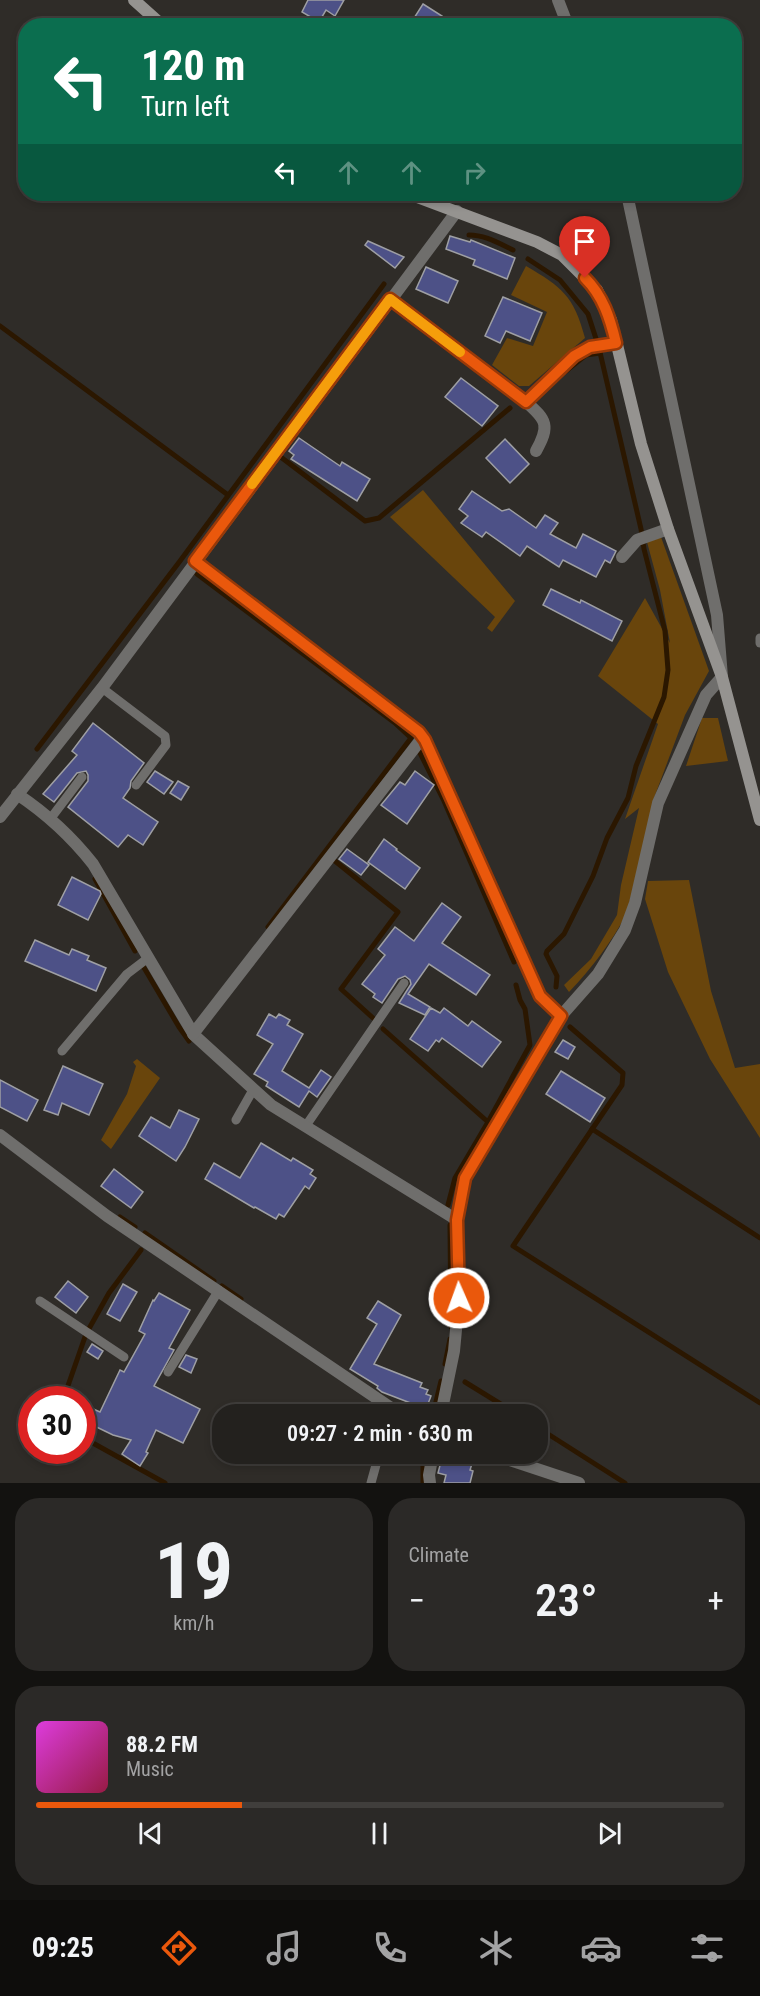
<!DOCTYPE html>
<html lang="en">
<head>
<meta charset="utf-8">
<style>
	body { margin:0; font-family:"Roboto Condensed",sans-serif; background:#2b2927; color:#f1f3f6; height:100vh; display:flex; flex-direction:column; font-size:22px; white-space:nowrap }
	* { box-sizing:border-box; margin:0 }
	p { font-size:20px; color:#a3a3a4 }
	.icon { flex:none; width:33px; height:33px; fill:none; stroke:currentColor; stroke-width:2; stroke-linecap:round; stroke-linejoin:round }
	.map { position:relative; height:1483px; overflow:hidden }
	.sheet { display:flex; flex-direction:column; gap:15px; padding:15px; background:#131210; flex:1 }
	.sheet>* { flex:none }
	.hud { position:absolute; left:18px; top:18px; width:724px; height:183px; border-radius:24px; box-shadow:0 3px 9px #0003,0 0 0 2px #403e3c; background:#0b6e4f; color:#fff; overflow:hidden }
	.speed { position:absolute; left:18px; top:1386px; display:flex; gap:12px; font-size:30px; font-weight:700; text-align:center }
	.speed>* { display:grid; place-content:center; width:78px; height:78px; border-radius:50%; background:#23211e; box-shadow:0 3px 9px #0003,0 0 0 2px #403e3c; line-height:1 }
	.speed .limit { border:9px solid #d22; background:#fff; color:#111 }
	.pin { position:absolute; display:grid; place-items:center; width:51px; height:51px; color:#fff; margin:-62px -26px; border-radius:50% 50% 50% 0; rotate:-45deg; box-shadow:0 0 6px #0007 }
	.pin .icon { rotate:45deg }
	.me { position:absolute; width:66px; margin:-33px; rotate:358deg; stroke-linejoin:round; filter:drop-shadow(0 0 4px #0008) }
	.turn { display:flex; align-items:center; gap:21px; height:126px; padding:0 24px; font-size:27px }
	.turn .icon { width:78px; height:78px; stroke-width:2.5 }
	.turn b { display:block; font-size:42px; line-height:51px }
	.lanes { display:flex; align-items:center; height:57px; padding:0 24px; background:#0003; justify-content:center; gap:30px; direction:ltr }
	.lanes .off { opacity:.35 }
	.big { font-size:45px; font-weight:600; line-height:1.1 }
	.sheet .widget { flex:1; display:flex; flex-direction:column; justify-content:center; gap:9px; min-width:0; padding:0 21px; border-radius:24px; background:#2b2927 }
	.sheet .dial { align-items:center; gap:0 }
	.dial b { font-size:78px; line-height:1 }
	.song { display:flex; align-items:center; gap:18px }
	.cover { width:72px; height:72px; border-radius:9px; background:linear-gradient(135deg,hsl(300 70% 55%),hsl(340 70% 35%)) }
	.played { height:6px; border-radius:3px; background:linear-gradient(90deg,#ea580c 30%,#403e3c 30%) }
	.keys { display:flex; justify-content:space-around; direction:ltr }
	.heat { display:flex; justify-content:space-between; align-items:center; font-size:33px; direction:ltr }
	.sheet .tiles { flex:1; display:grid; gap:15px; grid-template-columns:1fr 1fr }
	.widget:last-child { grid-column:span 2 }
	.trip { position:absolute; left:212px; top:1404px; width:336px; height:60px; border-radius:24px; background:#23211e; box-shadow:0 3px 9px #0003,0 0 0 2px #403e3c; font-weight:600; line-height:60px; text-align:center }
	.dock { display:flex; height:96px; justify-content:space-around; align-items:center; background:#0e0d0c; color:#a3a3a4 }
	.dock .icon { width:42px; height:42px }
	.dock .current { color:#ea580c }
	.dock b { font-size:27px; color:#f1f3f6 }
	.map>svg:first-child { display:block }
	.green { fill:#69450c }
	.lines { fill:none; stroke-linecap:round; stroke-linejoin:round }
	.stream { stroke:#2b1700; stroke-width:5 }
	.building { fill:#4d5187; stroke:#9e9fa4; stroke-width:1.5 }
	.lane { stroke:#6f6e6c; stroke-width:9 }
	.street { stroke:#6f6e6c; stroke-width:12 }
	.secondary { stroke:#959390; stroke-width:12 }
	.route-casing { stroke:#983908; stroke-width:15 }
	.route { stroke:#ea580c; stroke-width:10 }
	.slow { stroke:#f59e0b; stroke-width:10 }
</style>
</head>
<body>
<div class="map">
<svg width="760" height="1483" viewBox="0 0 760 1483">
	<rect width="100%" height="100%" fill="#2f2c28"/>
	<g class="green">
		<path d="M526 266C562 287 574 296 585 338L529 386H519L492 365 507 338 533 346 547 312 511 295Z"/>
		<path d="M423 490 515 601 492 632 487 628 495 617 390 517Z"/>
		<path d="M661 537 709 671 685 715 654 798 627 913C611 943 592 968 569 992L564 985 591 959 617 915 621 885 639 808 625 819 658 724 598 676 645 598 670 643 660 590 647 542Z"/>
		<path d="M702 718H718L728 761 686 766Z"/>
		<path d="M689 880 711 991 735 1068 760 1064V1138L710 1059 668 972 645 899 648 881Z"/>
		<path d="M137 1059 160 1078 111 1149 101 1140 127 1094 136 1066 133 1062Z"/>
	</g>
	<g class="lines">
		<g class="stream">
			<path d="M469 235C485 235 498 243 513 250"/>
			<path d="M528 259 560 280 588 314 599 348 641 529 644 549 665 631 668 670 664 697 636 766 628 798 607 838 593 876 564 934 547 951 546 954 557 976 556 987"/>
			<path d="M0 326 228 495"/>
			<path d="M566 371 586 355 600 353"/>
			<path d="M282 458 365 521 379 518 510 408"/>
			<path d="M197 574 395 723 411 738 268 927"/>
			<path d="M416 745 444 801 514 962"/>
			<path d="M37 749 180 561 384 284"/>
			<path d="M330 857 398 912 341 989 373 1018"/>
			<path d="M95 879 135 951"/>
			<path d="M143 966 179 1027 189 1041"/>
			<path d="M570 1027 623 1073 622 1085 513 1246 760 1403"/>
			<path d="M383 1029 488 1122"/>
			<path d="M592 1129 760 1238"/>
			<path d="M448 1205 455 1178 488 1122 530 1045 525 1009 520 1000 516 985"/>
			<path d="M120 1217 135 1227"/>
			<path d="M450 1225 451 1327"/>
			<path d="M145 1233 214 1281"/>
			<path d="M222 1286 241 1299"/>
			<path d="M445 1364 450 1339"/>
			<path d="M465 1382 517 1414"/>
			<path d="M63 1400 86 1334 109 1293 141 1250"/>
			<path d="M433 1414 441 1381"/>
			<path d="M537 1427 625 1483"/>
			<path d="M82 1437 165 1483"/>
			<path d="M423 1483V1454"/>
		</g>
	</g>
	<g class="building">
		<path d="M308 0H344L335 16 326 10 319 22 302 12Z"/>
		<path d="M423 4 442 16 436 26H409Z"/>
		<path d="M450 236 470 242 471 240 515 258 507 279 473 265 475 260 446 249Z"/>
		<path d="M368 241 404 257 395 268 365 245Z"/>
		<path d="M426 267 458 281 448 303 416 289Z"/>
		<path d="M503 297 542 313 530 341 506 331 500 343 485 336Z"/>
		<path d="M461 378 498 406 482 426 445 397Z"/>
		<path d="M299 438 340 466 342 462 370 479 357 501 291 459 294 455 289 451Z"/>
		<path d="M505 439 529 464 510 483 486 458Z"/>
		<path d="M472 491 502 511 509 509 536 528 545 515 558 523 550 534 576 548 583 534 616 551 610 563 605 560 596 577 563 560 559 567 527 546 520 556 486 532 482 537 461 523 468 516 459 509Z"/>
		<path d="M551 589 580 603 581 600 622 621 612 641 543 605Z"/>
		<path d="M93 723 144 763 131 781 130 788 123 798 158 822 143 845 128 835 118 847 68 807 88 781V775L86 771 77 773 54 802 43 794 77 755 72 751Z"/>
		<path d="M155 771 173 782 164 794 147 782Z"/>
		<path d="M415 771 434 785 407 824 381 805 400 782 405 785Z"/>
		<path d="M178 781 189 787 181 800 170 793Z"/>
		<path d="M384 839 397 849 396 850 420 868 405 889 368 862Z"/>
		<path d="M347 849 369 865 361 875 339 859Z"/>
		<path d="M72 877 100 891 101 894 88 920 58 905Z"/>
		<path d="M442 903 461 917 442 943 490 975 476 995 429 964 408 994 430 1007 425 1015 399 1003 411 984 410 980 405 976 398 979 382 1003 373 997 375 994 362 984 385 955 378 949 395 927 414 941Z"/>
		<path d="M35 940 69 955 72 949 89 956 87 960 106 968 96 991 25 961Z"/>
		<path d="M431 1008 440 1013 444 1008 468 1026 472 1021 501 1042 482 1067 442 1038 439 1042 436 1040 428 1051 410 1039Z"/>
		<path d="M269 1014 276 1018 279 1014 290 1020 287 1025 303 1034 282 1071 309 1088 321 1070 331 1077 317 1097 309 1091 299 1107 266 1086 268 1082 254 1074 273 1044 257 1035Z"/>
		<path d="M563 1040 575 1047 568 1059 555 1052Z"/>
		<path d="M63 1066 103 1084 89 1115 62 1103 58 1115 44 1110Z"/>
		<path d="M561 1071 605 1098 590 1122 546 1094Z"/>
		<path d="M0 1080 38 1100 27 1121 0 1107Z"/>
		<path d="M179 1110 199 1119 185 1147 176 1161 139 1136 151 1117 170 1128Z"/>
		<path d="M261 1143 291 1161 293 1158 313 1170 310 1174 316 1178 309 1189 305 1186 284 1217 279 1214 276 1219 255 1207 254 1208 205 1179 214 1163 240 1178Z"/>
		<path d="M114 1169 143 1192 131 1208 101 1186Z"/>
		<path d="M68 1281 88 1297 76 1313 55 1297Z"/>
		<path d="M123 1284 137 1292 120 1321 107 1314Z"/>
		<path d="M159 1293 190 1310 169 1348 174 1350 154 1386 200 1409 183 1443 156 1430 146 1452 148 1453 140 1466 122 1454 131 1440 113 1435 82 1420V1404L100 1412 120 1370 124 1372 145 1334 139 1331 153 1300 154 1301Z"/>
		<path d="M378 1301 401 1315 374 1364 422 1383 420 1387 428 1390 426 1394 431 1396 426 1409 382 1392 377 1388 378 1386 350 1369 377 1324 367 1318Z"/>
		<path d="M92 1344 103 1351 98 1359 87 1352Z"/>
		<path d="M186 1355 197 1359 191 1373 179 1367Z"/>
		<path d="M443 1454H475L470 1470 473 1471 470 1483H444L446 1475 438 1473Z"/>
	</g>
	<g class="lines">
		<g class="lane">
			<path d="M760 638V643"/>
			<path d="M102 688 165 736 166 745 136 785"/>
			<path d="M51 818 82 777"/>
			<path d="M62 1051 127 974 148 958"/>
			<path d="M236 1120 253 1090"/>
			<path d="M305 1127 404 983"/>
			<path d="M40 1301 124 1357"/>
			<path d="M168 1372 219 1290"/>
			<path d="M371 1483 379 1454"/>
		</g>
		<g class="street">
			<path d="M558 0 568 26"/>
			<path d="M390 299 526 402 574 356 589 347 616 343"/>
			<path d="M526 402C547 420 550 426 536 451"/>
			<path d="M622 557 637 540 668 529"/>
			<path d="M194 561 419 732 425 740 540 996 561 1016"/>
			<path d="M17 794C47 814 71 836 93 864L194 1035 271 1105 457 1220"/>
			<path d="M0 817 102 688 457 211"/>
			<path d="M193 1034 423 737"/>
			<path d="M0 1135 107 1216 400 1414"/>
			<path d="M441 1414 454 1351 459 1298 457 1220 465 1178 561 1016 598 974 625 930 635 903 658 803 706 695 722 677 717 615 627 194"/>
			<path d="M492 1454 579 1483"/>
			<path d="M430 1483 429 1475 433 1454"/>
		</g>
		<g class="secondary">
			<path d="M134 0 163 26"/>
			<path d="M409 194 537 242 562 255 597 290 611 320 641 444 668 529 722 677 760 820"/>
		</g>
	</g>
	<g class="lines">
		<g class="route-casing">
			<path id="route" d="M459 1298 457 1220 465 1178 561 1016 540 996 425 740 419 732 195 561 390 299 526 402 574 356 590 347 616 343C610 318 603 296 585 278"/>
		</g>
		<use href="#route" class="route"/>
		<path class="slow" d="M252 484 390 299 460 352"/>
	</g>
</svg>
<div class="speed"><div class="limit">30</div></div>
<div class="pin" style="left:585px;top:278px;background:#d93025"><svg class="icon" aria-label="arrive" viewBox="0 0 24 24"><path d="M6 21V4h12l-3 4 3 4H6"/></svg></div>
<svg class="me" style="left:459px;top:1298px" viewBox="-20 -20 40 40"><circle r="17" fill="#ea580c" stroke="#fff" stroke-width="3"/><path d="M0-11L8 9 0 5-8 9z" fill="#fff"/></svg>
<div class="trip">09:27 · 2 min · 630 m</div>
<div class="hud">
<div class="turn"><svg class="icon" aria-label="left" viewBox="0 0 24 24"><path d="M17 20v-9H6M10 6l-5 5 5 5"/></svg><div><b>120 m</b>Turn left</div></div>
<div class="lanes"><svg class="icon" aria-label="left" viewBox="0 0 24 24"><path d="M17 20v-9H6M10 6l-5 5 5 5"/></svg><svg class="icon off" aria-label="ahead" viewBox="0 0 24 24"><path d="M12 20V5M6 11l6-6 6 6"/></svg><svg class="icon off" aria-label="ahead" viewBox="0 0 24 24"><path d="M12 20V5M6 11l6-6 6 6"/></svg><svg class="icon off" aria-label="right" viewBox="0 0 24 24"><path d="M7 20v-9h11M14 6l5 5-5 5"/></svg></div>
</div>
</div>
<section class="sheet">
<div class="tiles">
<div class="widget dial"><b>19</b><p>km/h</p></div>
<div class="widget"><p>Climate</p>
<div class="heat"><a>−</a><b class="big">23°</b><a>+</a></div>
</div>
<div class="widget">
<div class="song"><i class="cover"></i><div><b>88.2 FM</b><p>Music</p></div></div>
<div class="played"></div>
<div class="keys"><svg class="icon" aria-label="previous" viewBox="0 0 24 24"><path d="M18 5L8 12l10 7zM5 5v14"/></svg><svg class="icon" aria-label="pause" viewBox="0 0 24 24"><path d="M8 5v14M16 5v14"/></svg><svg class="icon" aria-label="next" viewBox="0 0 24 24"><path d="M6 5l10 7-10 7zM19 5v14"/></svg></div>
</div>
</div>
</section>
<nav class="dock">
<b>09:25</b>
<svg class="icon current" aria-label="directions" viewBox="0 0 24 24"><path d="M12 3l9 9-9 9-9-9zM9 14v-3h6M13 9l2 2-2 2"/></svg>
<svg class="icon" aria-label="music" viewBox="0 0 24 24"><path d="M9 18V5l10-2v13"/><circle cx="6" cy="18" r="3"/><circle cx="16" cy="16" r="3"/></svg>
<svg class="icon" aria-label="phone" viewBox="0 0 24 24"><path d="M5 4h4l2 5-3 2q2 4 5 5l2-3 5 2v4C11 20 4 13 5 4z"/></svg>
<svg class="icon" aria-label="climate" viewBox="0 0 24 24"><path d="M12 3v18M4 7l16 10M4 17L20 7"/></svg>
<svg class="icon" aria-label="car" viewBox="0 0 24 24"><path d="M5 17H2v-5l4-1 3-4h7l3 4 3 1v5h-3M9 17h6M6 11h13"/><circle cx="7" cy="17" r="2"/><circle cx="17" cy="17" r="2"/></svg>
<svg class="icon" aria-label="filters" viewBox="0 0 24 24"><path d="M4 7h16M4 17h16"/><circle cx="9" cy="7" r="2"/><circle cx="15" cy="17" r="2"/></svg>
</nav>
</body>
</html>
